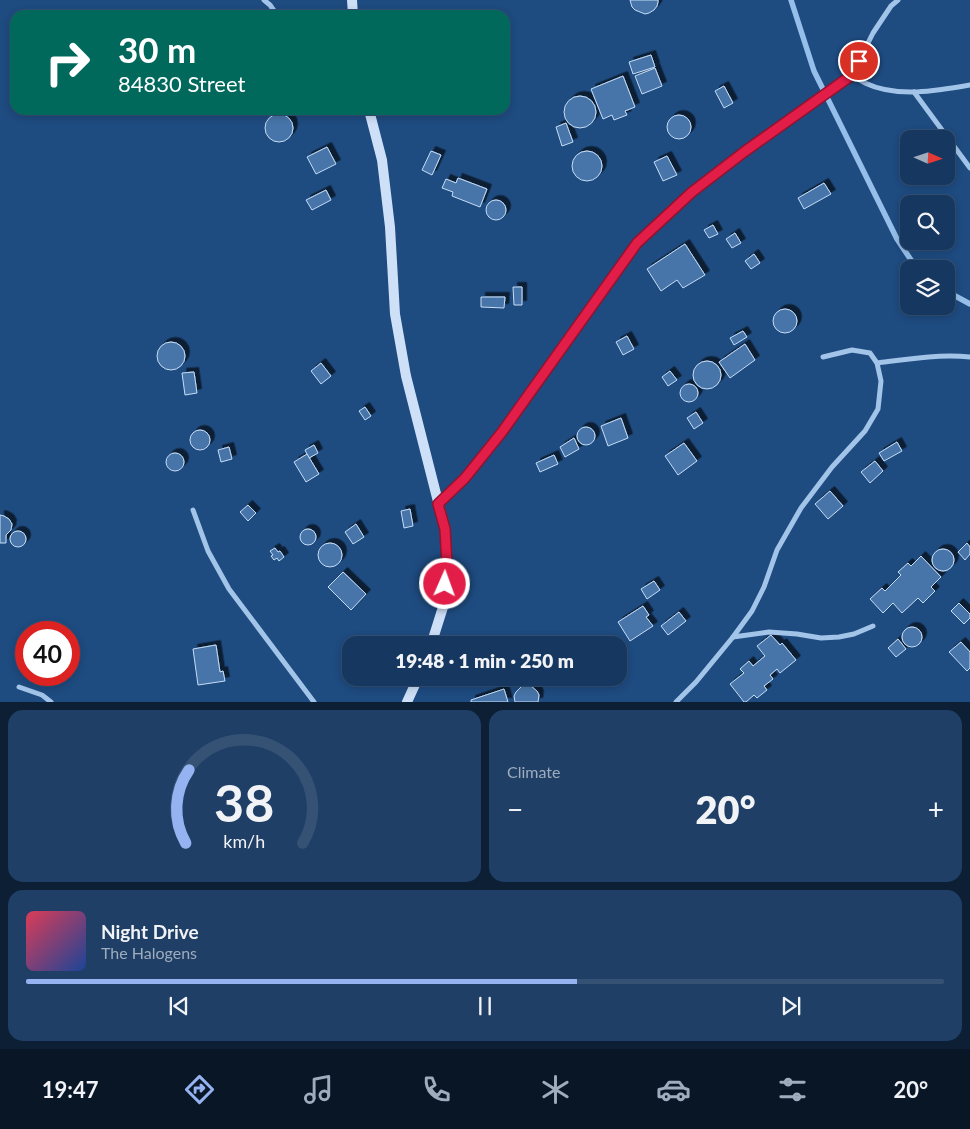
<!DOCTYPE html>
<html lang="en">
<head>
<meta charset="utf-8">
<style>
	body { margin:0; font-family:Lato,sans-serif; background:#1f3f66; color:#f1f3f6; height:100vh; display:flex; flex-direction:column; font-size:19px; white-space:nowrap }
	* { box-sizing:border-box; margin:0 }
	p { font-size:16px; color:#9eacbd }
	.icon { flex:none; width:28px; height:28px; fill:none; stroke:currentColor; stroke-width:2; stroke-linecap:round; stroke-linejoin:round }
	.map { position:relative; height:702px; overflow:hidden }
	.panel { display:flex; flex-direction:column; gap:8px; padding:8px; background:#0c1f35; flex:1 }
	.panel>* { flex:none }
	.guide { position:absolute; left:10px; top:10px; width:500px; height:105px; border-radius:15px; box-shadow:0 2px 8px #0003,0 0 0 1px #355275; background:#00695c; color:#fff; overflow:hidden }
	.needle { width:32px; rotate:93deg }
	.buttons { position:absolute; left:900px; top:130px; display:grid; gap:10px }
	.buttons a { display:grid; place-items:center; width:55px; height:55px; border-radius:10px; background:#163860; box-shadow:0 2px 8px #0003,0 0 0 1px #355275; font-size:25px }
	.speed { position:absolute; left:15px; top:621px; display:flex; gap:10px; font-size:25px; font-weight:700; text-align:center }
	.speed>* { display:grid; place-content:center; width:65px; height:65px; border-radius:50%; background:#163860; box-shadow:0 2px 8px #0003,0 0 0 1px #355275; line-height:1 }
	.speed .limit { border:8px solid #d22; background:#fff; color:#111 }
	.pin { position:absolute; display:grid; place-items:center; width:42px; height:42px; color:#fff; margin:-21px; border:2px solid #fff; border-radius:50%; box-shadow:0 1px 5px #0007 }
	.me { position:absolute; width:55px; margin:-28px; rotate:2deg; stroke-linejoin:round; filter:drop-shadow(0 0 4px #0008) }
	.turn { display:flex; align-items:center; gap:18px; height:105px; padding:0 25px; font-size:22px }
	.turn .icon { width:65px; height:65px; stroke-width:2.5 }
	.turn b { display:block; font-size:35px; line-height:42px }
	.big { font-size:38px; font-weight:800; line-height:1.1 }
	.panel .widget { flex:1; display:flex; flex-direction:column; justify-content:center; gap:8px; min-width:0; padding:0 18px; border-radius:15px; background:#1f3f66 }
	.panel .dial { align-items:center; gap:0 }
	.dial svg { height:130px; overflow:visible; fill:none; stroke:#355275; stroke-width:7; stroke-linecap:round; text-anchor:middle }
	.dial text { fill:#f1f3f6; stroke:none }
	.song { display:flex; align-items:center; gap:15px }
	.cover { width:60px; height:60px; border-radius:8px; background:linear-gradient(135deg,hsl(350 70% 55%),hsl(220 70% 35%)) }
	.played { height:5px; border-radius:2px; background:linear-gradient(90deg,#95b2f1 60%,#355275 60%) }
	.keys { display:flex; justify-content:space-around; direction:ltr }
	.heat { display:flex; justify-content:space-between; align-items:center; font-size:28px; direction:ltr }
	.panel .tiles { flex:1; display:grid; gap:8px; grid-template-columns:1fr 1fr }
	.widget:last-child { grid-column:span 2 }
	.trip { position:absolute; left:342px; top:636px; width:285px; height:50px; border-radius:15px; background:#163860; box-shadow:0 2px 8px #0003,0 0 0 1px #355275; font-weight:800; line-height:50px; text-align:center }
	.tab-bar { display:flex; height:80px; justify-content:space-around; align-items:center; background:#091626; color:#9eacbd }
	.tab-bar .icon { width:35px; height:35px }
	.tab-bar .on { color:#95b2f1 }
	.tab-bar b { font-size:22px; color:#f1f3f6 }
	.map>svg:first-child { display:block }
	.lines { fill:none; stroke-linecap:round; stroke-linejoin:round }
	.stream { stroke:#95bfea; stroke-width:5.5 }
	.building { fill:#4675a9; stroke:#c6ddf6; filter:url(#shadow) }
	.street { stroke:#a2c4e8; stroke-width:5 }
	.secondary { stroke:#cde0f7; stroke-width:10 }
	.route-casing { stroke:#92132f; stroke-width:12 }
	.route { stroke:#e11d48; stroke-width:9 }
</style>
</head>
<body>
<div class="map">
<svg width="970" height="702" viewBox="0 0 970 702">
	<defs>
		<filter id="shadow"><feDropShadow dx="4.5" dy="-4.5" stdDeviation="0" flood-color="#0009"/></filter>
	</defs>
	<rect width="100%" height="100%" fill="#1e4b80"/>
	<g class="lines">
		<g class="stream">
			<path d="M791 0 814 71 897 239 917 269"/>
			<path d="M946 291 970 304"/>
		</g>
	</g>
	<g class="building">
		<path d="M630 0H658V2L657 6 654 10 649 13 645 14 635 10 632 7Z"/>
		<path d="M651 55 655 67 633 74 629 62Z"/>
		<path d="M655 68 662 86 642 94 635 76Z"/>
		<path d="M623 76 635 107 625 111 627 115 614 120 612 115 603 119 591 89Z"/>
		<path d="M724 86 733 103 724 108 715 91Z"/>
		<circle cx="580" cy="112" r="16"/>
		<circle cx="279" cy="128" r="14"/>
		<circle cx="679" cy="127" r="12"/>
		<path d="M566 123 573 142 562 146 556 127Z"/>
		<path d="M327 147 336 164 316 174 307 157Z"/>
		<circle cx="587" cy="166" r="15"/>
		<path d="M431 151 441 155 432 175 422 170Z"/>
		<path d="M667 156 677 175 663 181 654 162Z"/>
		<path d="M458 178 487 189 480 207 452 196 453 192 442 188 446 179 456 183Z"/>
		<path d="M824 183 831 194 804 209 798 198Z"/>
		<path d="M326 190 331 200 312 210 306 200Z"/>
		<circle cx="496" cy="210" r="10"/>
		<path d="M713 225 718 234 709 238 704 230Z"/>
		<path d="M735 233 741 243 732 248 726 239Z"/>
		<path d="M685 244 705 275 683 288 677 280 661 291 647 269Z"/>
		<path d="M754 254 760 263 751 269 745 261Z"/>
		<path d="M513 287H522V305H514Z"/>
		<path d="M481 297H505L504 308 481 307Z"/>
		<circle cx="785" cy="321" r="12"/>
		<path d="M743 331 747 337 734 345 730 338Z"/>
		<path d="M627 336 634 349 623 355 616 342Z"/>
		<circle cx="171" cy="356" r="14"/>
		<path d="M745 344 755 360 730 378 719 362Z"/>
		<circle cx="707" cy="375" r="14"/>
		<path d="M321 363 331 376 321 384 311 371Z"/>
		<path d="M670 371 677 380 668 386 662 377Z"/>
		<path d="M194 372 197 393 185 395 182 373Z"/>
		<circle cx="689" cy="393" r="9"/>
		<path d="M365 407 371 416 365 420 359 411Z"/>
		<path d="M696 412 703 423 694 429 687 418Z"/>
		<path d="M621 418 628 438 608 446 601 426Z"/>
		<circle cx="586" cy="436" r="9"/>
		<circle cx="200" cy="440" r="10"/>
		<path d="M574 438 579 449 565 457 560 447Z"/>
		<path d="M897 442 902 451 884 461 879 453Z"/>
		<path d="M684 443 697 461 678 475 665 456Z"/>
		<path d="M314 445 318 453 309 458 305 450Z"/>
		<path d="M229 447 232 459 221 462 218 450Z"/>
		<circle cx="175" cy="462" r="9"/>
		<path d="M307 454 319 474 306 482 294 462Z"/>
		<path d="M554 455 558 464 540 472 536 463Z"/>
		<path d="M875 461 883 471 870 483 861 472Z"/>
		<path d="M830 491 843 506 828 519 815 504Z"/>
		<path d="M248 505 256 513 248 521 240 512Z"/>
		<path d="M410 509 413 526 404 528 401 511Z"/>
		<path d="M0 515 4 516 9 519 12 524 11 530 6 535V543H0Z"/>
		<path d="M356 524 364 537 353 544 345 532Z"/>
		<circle cx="308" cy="537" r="8"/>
		<circle cx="18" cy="539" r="8"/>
		<path d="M967 543 970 547V554L965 560 958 552Z"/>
		<circle cx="330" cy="555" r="12"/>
		<path d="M275 548 278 552 280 551 284 557 279 561 277 558 274 560 271 556 273 555 270 551Z"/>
		<circle cx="943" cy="560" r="11"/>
		<path d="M921 556 941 577 931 587 935 591 923 603 918 598 902 613 893 603 883 613 870 599 882 588 885 591 901 575 898 572 908 563 911 566Z"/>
		<path d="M343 572 366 594 351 610 328 587Z"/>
		<path d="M654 581 660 590 647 599 641 589Z"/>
		<path d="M959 603 970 614V618L964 624 951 611Z"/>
		<path d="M643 606 649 615 646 617 653 626 630 641 618 622Z"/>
		<path d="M679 612 686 621 668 635 661 626Z"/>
		<circle cx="912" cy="637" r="10"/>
		<path d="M771 635 780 645 782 643 796 660 780 673 777 669 770 675 773 679 764 686 767 690 757 698 754 695 746 702H744L730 684 744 673 740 669 749 661 753 666 765 656 757 646Z"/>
		<path d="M898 639 906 649 896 657 888 648Z"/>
		<path d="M961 642 970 652V668L967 671 949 652Z"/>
		<path d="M216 645 220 672 223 671 225 681 198 685 193 649Z"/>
		<path d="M527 685 531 686 537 691 539 695 538 702H515L514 696 516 692 522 686Z"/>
		<path d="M504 689 508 702H471V700Z"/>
	</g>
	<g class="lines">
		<g class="street">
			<path d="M264 0 270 5 277 15"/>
			<path d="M852 75C856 77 860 81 865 83 896 98 937 91 970 85"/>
			<path d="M914 92 970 168"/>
			<path d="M877 363C908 359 938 354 970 357"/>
			<path d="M439 504 465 478 502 432 637 243 692 191 744 152 852 75 873 33 891 6 898 0"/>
			<path d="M193 510 208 551 229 589 314 702"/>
			<path d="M733 637 769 632 797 634 821 638 839 637 854 634 873 626"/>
			<path d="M19 687 42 695 51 702"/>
			<path d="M676 702 696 682 733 637 752 611 764 587 777 550 801 508 832 467 865 431 878 409 881 381 877 363 870 353 852 350 823 357"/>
		</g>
		<g class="secondary">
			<path d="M352 0 353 15"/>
			<path d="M369 110 382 160 390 227 395 314 406 376 445 529 447 564 444 604 431 645"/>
			<path d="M407 702 418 678"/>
		</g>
	</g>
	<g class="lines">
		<g class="route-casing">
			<path id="route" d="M445 584 447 564 445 529 438 504 465 478 502 432 637 243 692 192 744 152 852 75 859 61"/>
		</g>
		<use href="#route" class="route"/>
	</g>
</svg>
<div class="buttons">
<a><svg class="needle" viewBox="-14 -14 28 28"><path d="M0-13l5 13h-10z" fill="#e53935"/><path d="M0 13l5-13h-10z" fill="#9eacbd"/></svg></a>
<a><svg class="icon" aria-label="search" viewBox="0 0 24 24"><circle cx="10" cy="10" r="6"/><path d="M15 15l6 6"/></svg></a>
<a><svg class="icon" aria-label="layers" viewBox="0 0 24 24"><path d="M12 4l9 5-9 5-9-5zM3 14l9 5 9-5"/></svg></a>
</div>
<div class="speed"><div class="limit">40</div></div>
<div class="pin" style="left:859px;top:61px;background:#d93025"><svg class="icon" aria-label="arrive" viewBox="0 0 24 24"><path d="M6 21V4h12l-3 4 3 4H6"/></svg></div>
<svg class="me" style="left:445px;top:584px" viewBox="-20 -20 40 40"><circle r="17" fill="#e11d48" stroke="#fff" stroke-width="3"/><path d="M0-11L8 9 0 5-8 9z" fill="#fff"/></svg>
<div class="trip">19:48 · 1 min · 250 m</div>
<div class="guide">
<div class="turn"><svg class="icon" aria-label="right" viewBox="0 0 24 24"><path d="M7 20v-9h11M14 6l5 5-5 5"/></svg><div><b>30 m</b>84830 Street</div></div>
</div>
</div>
<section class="panel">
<div class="tiles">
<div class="widget dial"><svg viewBox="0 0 100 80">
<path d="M14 69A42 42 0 1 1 86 69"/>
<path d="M14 69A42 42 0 0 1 16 24" stroke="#95b2f1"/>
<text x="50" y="56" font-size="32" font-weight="700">38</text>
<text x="50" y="72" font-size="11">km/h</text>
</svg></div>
<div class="widget"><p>Climate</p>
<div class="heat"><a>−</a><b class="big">20°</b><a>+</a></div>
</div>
<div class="widget">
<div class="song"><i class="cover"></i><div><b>Night Drive</b><p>The Halogens</p></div></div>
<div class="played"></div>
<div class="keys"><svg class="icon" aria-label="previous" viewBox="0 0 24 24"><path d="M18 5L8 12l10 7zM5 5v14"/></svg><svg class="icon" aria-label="pause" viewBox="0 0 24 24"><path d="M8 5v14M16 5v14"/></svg><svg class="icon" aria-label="next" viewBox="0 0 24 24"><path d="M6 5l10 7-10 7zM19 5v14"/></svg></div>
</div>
</div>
</section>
<nav class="tab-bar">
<b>19:47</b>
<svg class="icon on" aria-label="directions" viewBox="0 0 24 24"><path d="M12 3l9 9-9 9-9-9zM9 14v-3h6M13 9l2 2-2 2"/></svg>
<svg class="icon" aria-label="music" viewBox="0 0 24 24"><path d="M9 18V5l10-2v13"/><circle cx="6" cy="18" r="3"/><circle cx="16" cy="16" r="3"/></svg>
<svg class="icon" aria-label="phone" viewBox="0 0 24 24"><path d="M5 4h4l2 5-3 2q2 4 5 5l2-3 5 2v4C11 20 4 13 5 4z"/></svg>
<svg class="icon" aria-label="climate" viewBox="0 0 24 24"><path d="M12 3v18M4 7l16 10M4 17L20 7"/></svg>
<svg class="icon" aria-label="car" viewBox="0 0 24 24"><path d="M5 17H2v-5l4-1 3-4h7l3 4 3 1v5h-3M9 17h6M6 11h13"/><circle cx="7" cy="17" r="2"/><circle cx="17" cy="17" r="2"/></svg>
<svg class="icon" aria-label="filters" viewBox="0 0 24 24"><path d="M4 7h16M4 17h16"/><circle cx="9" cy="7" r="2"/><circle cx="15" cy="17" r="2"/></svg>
<b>20°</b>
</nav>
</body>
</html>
